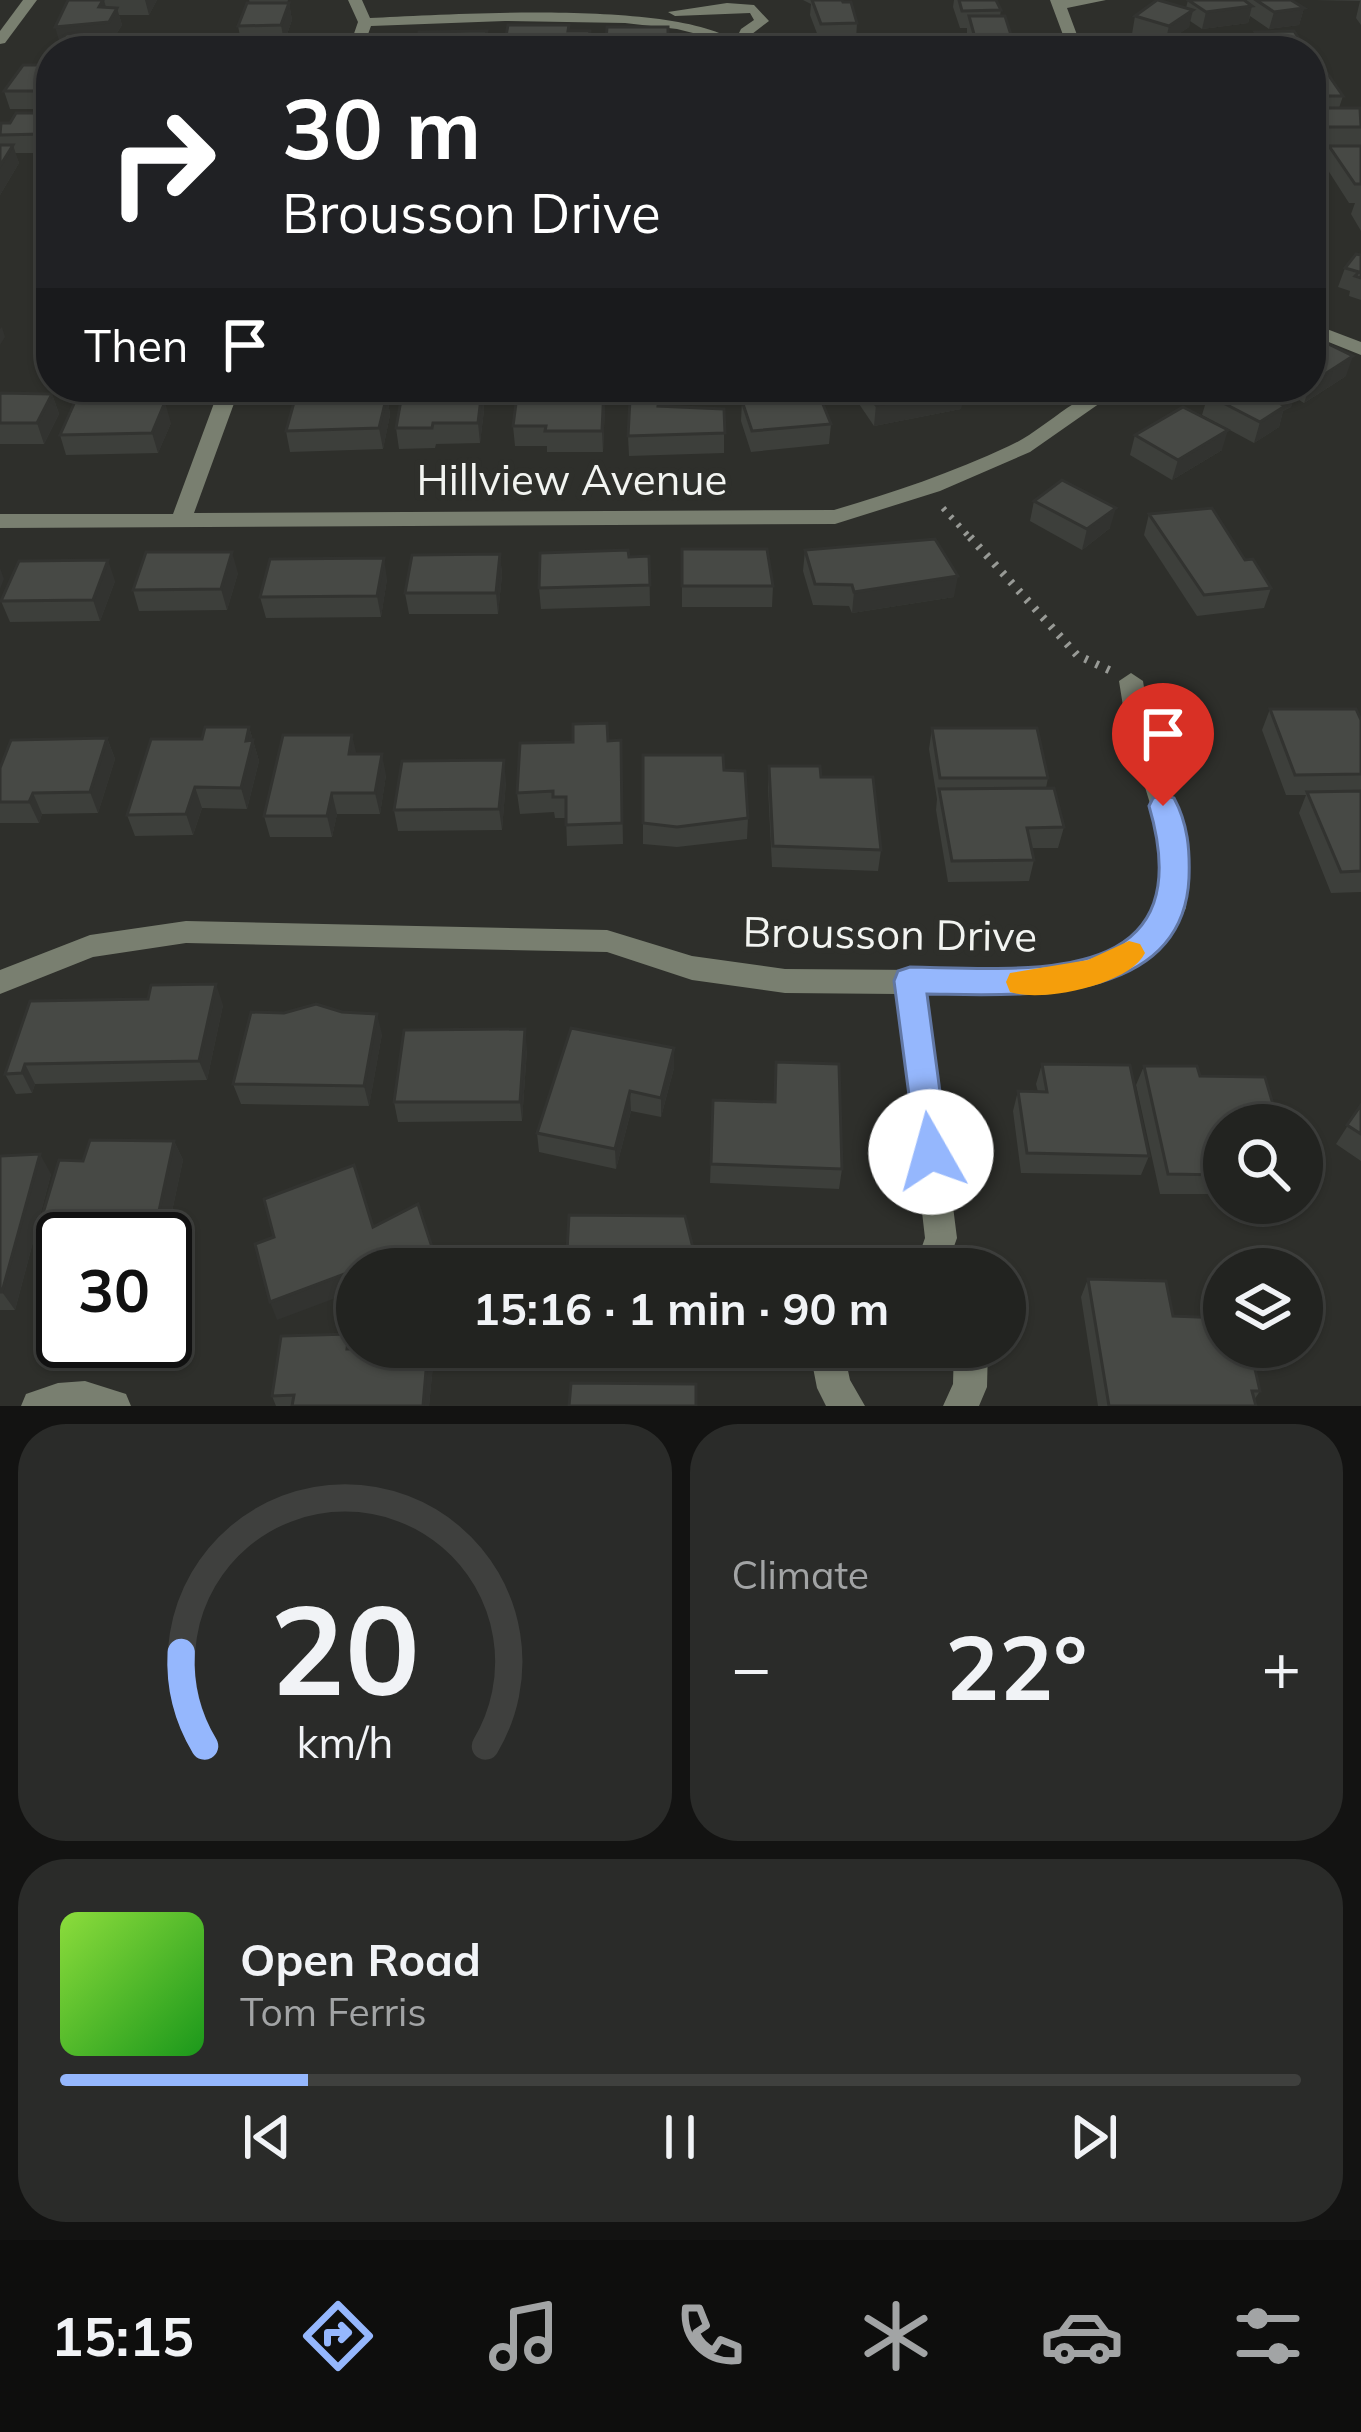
<!DOCTYPE html>
<html lang="en">
<head>
<meta charset="utf-8">
<style>
	body { margin:0; font-family:Mulish,sans-serif; background:#2a2b29; color:#f1f3f6; height:100vh; display:flex; flex-direction:column; font-size:45px; white-space:nowrap }
	* { box-sizing:border-box; margin:0 }
	p { font-size:39px; color:#a2a4a5 }
	.icon { flex:none; width:66px; height:66px; fill:none; stroke:currentColor; stroke-width:2; stroke-linecap:round; stroke-linejoin:round }
	.map { position:relative; height:1406px; overflow:hidden }
	.details { display:flex; flex-direction:column; gap:18px; padding:18px; background:#131312; flex:1 }
	.details>* { flex:none }
	.guide { position:absolute; left:36px; top:36px; width:1290px; height:366px; border-radius:48px; box-shadow:0 3px 9px #0004,0 0 0 3px #3f403e; background:#202124; color:#fff; overflow:hidden }
	.controls { position:absolute; left:1203px; top:1104px; display:grid; gap:24px }
	.controls a { display:grid; place-items:center; width:120px; height:120px; border-radius:50%; background:#222320; box-shadow:0 3px 9px #0004,0 0 0 3px #3f403e; font-size:60px }
	.speed { position:absolute; left:36px; top:1212px; display:flex; gap:24px; font-size:60px; font-weight:700; text-align:center }
	.speed>* { display:grid; place-content:center; width:156px; height:156px; border-radius:50%; background:#222320; box-shadow:0 3px 9px #0004,0 0 0 3px #3f403e; line-height:1 }
	.speed .limit { border:6px solid #111; border-radius:18px; background:#fff; color:#111 }
	.pin { position:absolute; display:grid; place-items:center; width:102px; height:102px; color:#fff; margin:-123px -51px; border-radius:50% 50% 50% 0; rotate:-45deg; box-shadow:0 0 12px #0007 }
	.pin .icon { rotate:45deg }
	.me { position:absolute; width:132px; margin:-66px; rotate:353deg; stroke-linejoin:round; filter:drop-shadow(0 0 9px #0008) }
	.turn { display:flex; align-items:center; gap:42px; height:252px; padding:0 48px; font-size:54px }
	.turn .icon { width:156px; height:156px; stroke-width:2.5 }
	.turn b { display:block; font-size:84px; line-height:102px }
	.then { display:flex; align-items:center; height:114px; padding:0 48px; background:#0003; gap:24px; font-size:45px }
	.big { font-size:90px; font-weight:700; line-height:1.1 }
	.details .widget { flex:1; display:flex; flex-direction:column; justify-content:center; gap:18px; min-width:0; padding:0 42px; border-radius:48px; background:#2a2b29 }
	.details .dial { align-items:center; gap:0 }
	.dial svg { height:312px; overflow:visible; fill:none; stroke:#3f403e; stroke-width:7; stroke-linecap:round; text-anchor:middle }
	.dial text { fill:#f1f3f6; stroke:none }
	.song { display:flex; align-items:center; gap:36px }
	.cover { width:144px; height:144px; border-radius:18px; background:linear-gradient(135deg,hsl(90 70% 55%),hsl(120 70% 35%)) }
	.played { height:12px; border-radius:6px; background:linear-gradient(90deg,#95b7fd 20%,#3f403e 20%) }
	.keys { display:flex; justify-content:space-around; direction:ltr }
	.heat { display:flex; justify-content:space-between; align-items:center; font-size:66px; direction:ltr }
	.details .tiles { flex:1; display:grid; gap:18px; grid-template-columns:1fr 1fr }
	.widget:last-child { grid-column:span 2 }
	.trip { position:absolute; left:336px; top:1248px; width:690px; height:120px; border-radius:60px; background:#222320; box-shadow:0 3px 9px #0004,0 0 0 3px #3f403e; font-weight:700; line-height:120px; text-align:center }
	.tab-bar { display:flex; height:192px; justify-content:space-around; align-items:center; background:#0e0e0d; color:#a2a4a5 }
	.tab-bar .icon { width:84px; height:84px }
	.tab-bar .selected { color:#95b7fd }
	.tab-bar b { font-size:54px; color:#f1f3f6 }
	.map>svg:first-child { display:block }
	.lines { fill:none; stroke-linecap:round; stroke-linejoin:round }
	.path-far1 { stroke:#989a96; stroke-width:6; stroke-dasharray:3 8; stroke-linecap:butt }
	.path { stroke:#989a96; stroke-width:8; stroke-dasharray:3 9; stroke-linecap:butt }
	.minor { fill:#797f70; fill-rule:evenodd }
	.tertiary { fill:#797f70; fill-rule:evenodd }
	.wall { fill:#3d3f3b }
	.shaded-wall { fill:#323330 }
	.building { fill:#474945; stroke:#323330; stroke-width:3 }
	.route { fill:#95b7fd; stroke:#6177a4; stroke-width:3 }
	.slow { fill:#f59e0b }
	.labels { text-anchor:middle; stroke-width:12; stroke-linejoin:round; paint-order:stroke }
	.street-label { font-size:42px; fill:#f2f4f1; stroke:#2e2f2b }
</style>
</head>
<body>
<div class="map">
<svg width="1361" height="1406" viewBox="0 0 1361 1406">
	<rect width="100%" height="100%" fill="#2e2f2b"/>
	<g class="lines">
		<path class="path-far1" d="M943 508 972 540"/>
		<path class="path" d="M970 537 1077 655 1111 671"/>
		<g class="minor">
			<path d="M348 0H362L370 18C451 14 673 0 735 41L741 29 754 20 750 13 675 16 668 12 727 3 754 5 769 21 752 34 747 51H731L713 38 677 29 625 23 505 21 371 26 362 51H348L358 22Z"/>
			<path d="M1050 0H1106L1067 8 1083 51H1069Z"/>
			<path d="M1311 323 1361 342V355L1311 335Z"/>
			<path d="M220 387H240L194 513 834 510C894 492 952 473 1009 446 1048 429 1079 387 1123 387L1030 452 940 491 835 524 0 528V514H173Z"/>
			<path d="M1131 673 1143 681 1150 725 1189 846 1186 908 1182 916 1149 956 1095 984 1045 995 926 994 957 1238 946 1269H914L925 1238 897 994 785 993 692 980 607 952 186 943 93 957 0 994V970L90 935 186 921 607 930 692 956 785 969 1045 971 1089 962 1129 940 1159 905 1163 846 1126 725 1119 681Z"/>
			<path d="M809 1347H843L850 1380 865 1406H826L817 1388Z"/>
			<path d="M954 1347H988L987 1387 979 1406H943L953 1384Z"/>
			<path d="M85 1381 126 1394 131 1406H21L26 1394 58 1383Z"/>
		</g>
		<path class="tertiary" d="M23 0H37L5 43 0 44V31Z"/>
	</g>
	<g class="wall">
		<path d="M68 0H157L149 15H119L122 25 113 39 59 44Z"/>
		<path d="M249 0H288L287 3H289L292 20 286 37 241 41 238 26 250 3Z"/>
		<path d="M803 0H842L857 23 856 40 833 41 835 51H791L792 36H818L810 15 811 4Z"/>
		<path d="M938 0H996L1001 10 1000 16 1012 38 1011 43 1019 51H972L967 33V28H960L953 7 954 0Z"/>
		<path d="M1188 0H1291L1304 8 1299 25 1269 29 1250 16 1248 23 1202 29 1190 21 1189 27 1177 35 1203 51H1134L1137 35 1132 34 1135 16 1186 8Z"/>
		<path d="M1314 0H1361V25L1356 18 1360 1Z"/>
		<rect x="607" y="27" width="61" height="24"/>
		<path d="M487 31 488 51H415V49Z"/>
		<path d="M569 31H590V51H506L505 41Z"/>
		<path d="M1255 32 1307 51H1252L1251 49Z"/>
		<path d="M51 65V109H10L4 91Z"/>
		<path d="M1311 73 1343 96 1339 108 1361 109V145H1313L1311 141Z"/>
		<path d="M51 113 48 153H15L19 163 0 195V124Z"/>
		<path d="M1329 146H1361V231L1351 214 1355 203H1349L1324 164Z"/>
		<path d="M1361 255V300L1349 296 1350 291 1338 287 1345 268Z"/>
		<path d="M1346 376 1304 403 1294 397 1291 407 1283 411 1279 427 1254 443 1202 415 1208 395 1221 387H1311Z"/>
		<path d="M772 387H816L831 424 829 444 751 452 741 421 742 401 771 398Z"/>
		<path d="M856 387H963L961 409 874 426 855 398Z"/>
		<path d="M482 390 484 410 480 443 436 444 435 448 399 449 396 428Z"/>
		<path d="M0 393 52 394 59 414 44 444H0Z"/>
		<path d="M387 395 390 415 383 449 290 452 286 431Z"/>
		<path d="M605 404 603 452H547V446H515L513 426Z"/>
		<path d="M658 406 724 409V453L629 456 628 436Z"/>
		<path d="M171 423 158 453 66 455 60 435Z"/>
		<path d="M1135 435 1222 450 1172 480 1130 455Z"/>
		<path d="M1034 501 1110 528 1082 550 1030 521Z"/>
		<path d="M1149 514 1245 560 1271 588 1264 608 1197 616 1144 535Z"/>
		<path d="M682 549 773 586 772 607H682Z"/>
		<path d="M805 550 954 597 852 613 849 606 813 605 803 571Z"/>
		<path d="M500 554 502 575 498 614H409L405 593Z"/>
		<path d="M649 556 650 606 541 609 539 588 629 557Z"/>
		<path d="M238 573 227 610 139 611 133 590Z"/>
		<path d="M387 579 381 617 266 618 260 597Z"/>
		<path d="M115 581 100 621 10 622 1 601Z"/>
		<path d="M1270 709 1361 720V892L1331 893 1299 813 1306 795H1286L1262 730Z"/>
		<path d="M249 727 259 761 247 809 202 808 193 835 135 836 127 815 202 739Z"/>
		<path d="M932 728 1048 778 1046 788 1064 827 1058 848H1032L1034 860 1029 881 948 882 936 810 937 799 929 749Z"/>
		<path d="M107 738 115 759 98 813 42 814 39 823H0V768Z"/>
		<path d="M621 740 623 844 567 846 566 818H555L554 812 520 814 517 793Z"/>
		<path d="M356 754 386 775 380 814H337L332 837H270L264 816Z"/>
		<path d="M643 755 724 770 748 818 747 839 677 847 643 844Z"/>
		<path d="M769 766 821 777 881 850 878 871 772 867 768 787Z"/>
		<path d="M506 781 502 830 398 831 394 810Z"/>
		<path d="M148 999 223 1005 207 1080 35 1084 32 1093 16 1094 5 1074Z"/>
		<path d="M382 1034 369 1106 241 1104 233 1084Z"/>
		<path d="M527 1049 522 1121 398 1122 394 1102Z"/>
		<path d="M776 1062 842 1169 839 1189 710 1183 713 1100 774 1102Z"/>
		<path d="M1042 1064 1149 1156 1141 1175 1021 1173 1013 1111 1018 1091 1038 1092 1036 1084Z"/>
		<path d="M1144 1066 1200 1076 1277 1118 1274 1125H1224V1194H1160L1136 1085Z"/>
		<path d="M674 1068 661 1117 631 1111 616 1169 539 1152 537 1133Z"/>
		<path d="M1361 1105V1161L1336 1144Z"/>
		<path d="M174 1141 183 1160 165 1244V1239H63V1248H49L38 1230 83 1161Z"/>
		<path d="M0 1156 51 1174 15 1310H0Z"/>
		<path d="M1088 1279 1173 1316 1260 1391 1254 1400 1256 1406H1098L1081 1297Z"/>
		<path d="M428 1348 433 1365 429 1406H276L272 1396 355 1349Z"/>
	</g>
	<g class="shaded-wall">
		<path d="M103 0H104L108 15 117 8 122 25 113 39H111L114 51H99L60 44 55 27 99 7Z"/>
		<path d="M145 0H157L149 15Z"/>
		<path d="M289 3 292 20 286 37 288 51H280L284 41 281 25Z"/>
		<path d="M1252 6 1248 23 1202 29 1206 12Z"/>
		<path d="M1304 8 1299 25 1269 29 1274 12Z"/>
		<path d="M1193 10 1189 27 1165 43 1169 26Z"/>
		<path d="M51 119V147L48 153 42 134Z"/>
		<path d="M13 145 19 163 0 195V166Z"/>
		<path d="M2 327 5 337 0 345V329Z"/>
		<path d="M1353 356 1346 376 1304 403 1311 383Z"/>
		<path d="M604 387 605 404 603 452 602 431Z"/>
		<path d="M1298 387 1291 407 1283 411 1279 427 1254 443 1260 422 1275 401Z"/>
		<path d="M964 388 961 409 874 426 876 405Z"/>
		<path d="M482 390 484 410 480 443 478 423Z"/>
		<path d="M52 394 59 414 44 444 37 423Z"/>
		<path d="M387 395 390 415 383 449 379 428Z"/>
		<path d="M165 402 171 423 158 453 152 433Z"/>
		<path d="M1228 430 1222 450 1172 480 1178 460Z"/>
		<path d="M1116 508 1110 528 1082 550 1087 529Z"/>
		<path d="M232 552 238 573 227 610 221 589Z"/>
		<path d="M500 554 502 575 498 614 496 593Z"/>
		<path d="M384 558 387 579 381 617 377 596Z"/>
		<path d="M108 560 115 581 100 621 93 600Z"/>
		<path d="M0 568 4 579 0 589Z"/>
		<path d="M958 576 954 597 852 613 854 592Z"/>
		<path d="M249 727 259 761 247 809 241 788 246 741Z"/>
		<path d="M352 735 357 756 349 754Z"/>
		<path d="M107 738 115 759 98 813 90 792Z"/>
		<path d="M382 754 386 775 380 814 375 793Z"/>
		<path d="M504 760 506 781 502 830 499 809Z"/>
		<path d="M195 787 202 808 193 835 186 814Z"/>
		<path d="M33 793 42 814 39 823 29 802Z"/>
		<path d="M332 793 337 814 332 837 327 816Z"/>
		<path d="M216 984 223 1005 207 1080 199 1061Z"/>
		<path d="M377 1014 382 1034 369 1106 364 1086Z"/>
		<path d="M525 1029 527 1049 522 1121 520 1102Z"/>
		<path d="M674 1048V1068L661 1117V1098Z"/>
		<path d="M25 1064 35 1084 32 1093 22 1073Z"/>
		<path d="M630 1091 631 1111 616 1169 615 1149Z"/>
		<path d="M174 1141 183 1160 165 1244V1239H153Z"/>
		<path d="M40 1154 51 1174 15 1310 2 1292Z"/>
		<path d="M432 1247 437 1265 427 1269H399L397 1261Z"/>
		<path d="M395 1255 399 1269H358Z"/>
		<path d="M357 1269V1290L277 1320 270 1302Z"/>
		<path d="M428 1348 433 1365 429 1406H423Z"/>
	</g>
	<g class="building">
		<path d="M68 0H103L99 7 117 8 109 22 55 27Z"/>
		<path d="M812 0H842L843 2H851L857 23 821 24Z"/>
		<path d="M959 0H996L1001 10 962 11Z"/>
		<path d="M1157 0H1158L1193 10 1169 26 1135 16Z"/>
		<path d="M1188 0H1244L1252 6 1206 12Z"/>
		<path d="M1256 0H1291L1304 8 1274 12Z"/>
		<path d="M247 3H289L281 25 238 26Z"/>
		<path d="M969 16H1005L1012 38H975Z"/>
		<path d="M508 25H569L568 31H590L589 42 505 41Z"/>
		<path d="M607 27H668V47H620L621 40H606Z"/>
		<path d="M487 31 484 48 415 49 419 32Z"/>
		<path d="M1294 31 1307 51H1268L1255 32Z"/>
		<path d="M66 34H109L99 51H54Z"/>
		<path d="M286 35 280 51H237L243 36Z"/>
		<path d="M1137 35H1195L1203 50 1145 51Z"/>
		<path d="M792 36H832L835 51H797Z"/>
		<path d="M975 43H1016L1019 51H978Z"/>
		<path d="M23 65H51V86L48 91H4Z"/>
		<path d="M1311 73H1327L1343 96H1311Z"/>
		<path d="M1311 108H1360L1361 127H1319L1311 115Z"/>
		<path d="M16 113H51V119L42 134 0 135 1 123H10Z"/>
		<path d="M0 145H13L0 166Z"/>
		<path d="M1329 146H1361V184H1355Z"/>
		<path d="M1356 254 1361 255V278L1355 276 1359 272 1345 268Z"/>
		<path d="M1312 336 1353 356 1311 383V337Z"/>
		<path d="M550 387H604L602 431H545L546 426H513L516 403H548Z"/>
		<path d="M773 387H816L831 424 752 431 742 401 777 398Z"/>
		<path d="M863 387H963L964 388 876 405Z"/>
		<path d="M1221 387H1297L1275 401 1285 406 1260 422 1208 395Z"/>
		<path d="M403 389 482 390 478 423H433L432 428H396Z"/>
		<path d="M0 393 52 394 37 423H0Z"/>
		<path d="M296 395H387L379 428 286 431Z"/>
		<path d="M77 397 165 402 152 433 60 435Z"/>
		<path d="M630 399H659L658 406 724 409 725 433 628 436Z"/>
		<path d="M1183 407 1228 430 1178 460 1135 435Z"/>
		<path d="M1062 480 1116 508 1087 529 1034 501Z"/>
		<path d="M1212 508 1245 560 1253 559 1271 588 1204 595 1149 514Z"/>
		<path d="M935 539 958 576 854 592 852 585 815 584 805 550Z"/>
		<path d="M682 549H767L773 586H682Z"/>
		<path d="M628 550 629 557 649 556 650 585 539 588 540 553Z"/>
		<path d="M146 552H232L221 589 133 590Z"/>
		<path d="M500 554 496 593H405L412 555Z"/>
		<path d="M384 558 377 596 260 597 270 559Z"/>
		<path d="M108 560 93 600 1 601 19 561Z"/>
		<path d="M1270 709H1356L1361 720V774L1295 775Z"/>
		<path d="M607 723 608 741 621 740 622 823 566 825V797H553V791L517 793 520 743 573 742V724Z"/>
		<path d="M205 727H249L246 741 253 740 241 788 195 787 186 814 127 815 151 739H202Z"/>
		<path d="M932 728H1037L1048 778H940Z"/>
		<path d="M283 735H352L349 754H382L375 793H332L327 816H264Z"/>
		<path d="M107 738 90 792 33 793 29 802H0V768L11 740Z"/>
		<path d="M643 755H723L724 770 745 771 748 818 677 827 643 823Z"/>
		<path d="M504 760 499 809 394 810 402 761Z"/>
		<path d="M769 766H820L821 777H873L881 850 773 846Z"/>
		<path d="M1054 788 1064 827 1027 828 1034 860 952 861 939 789Z"/>
		<path d="M1361 791V871L1341 872 1307 792Z"/>
		<path d="M216 984 199 1061 25 1064 22 1073 5 1074 30 1001 148 999 151 985Z"/>
		<path d="M316 1004 342 1012 377 1014 364 1086 233 1084 251 1012 284 1013Z"/>
		<path d="M571 1028 674 1048 661 1098 630 1091 615 1149 537 1133Z"/>
		<path d="M525 1029 520 1102H394L404 1030Z"/>
		<path d="M776 1062 839 1064 842 1169 711 1164 713 1100 775 1102Z"/>
		<path d="M1042 1064 1130 1065 1149 1156 1027 1153 1018 1091 1047 1092Z"/>
		<path d="M1144 1066H1197L1200 1076 1265 1077 1277 1118H1257L1259 1125H1224V1175L1168 1174Z"/>
		<path d="M1361 1105V1134L1347 1125Z"/>
		<path d="M90 1140 174 1141 153 1239H75L78 1230H38L59 1160 83 1161Z"/>
		<path d="M40 1154 2 1292H0V1156Z"/>
		<path d="M354 1165 373 1227 418 1204 432 1247 397 1261 395 1255 270 1302 255 1244 274 1237 264 1199Z"/>
		<path d="M569 1215 685 1216 695 1256 693 1269H566Z"/>
		<path d="M1088 1279 1166 1281 1173 1316 1224 1318V1347H1250L1260 1391H1252L1256 1406H1109Z"/>
		<path d="M349 1334 347 1349 428 1348 423 1406H292L294 1395 272 1396 281 1336Z"/>
		<path d="M571 1383 696 1384V1406H569Z"/>
	</g>
	<path class="route" d="M1163 795 1174 798C1188 824 1190 850 1189 878 1183 1007 1019 995 927 994L948 1152 943 1164 931 1168 918 1164 894 981 898 971 910 967C1031 969 1203 989 1149 806L1153 798Z"/>
	<path class="slow" d="M1129 941 1140 944 1145 953C1129 985 1042 1003 1010 992L1006 982 1010 973 1088 960Z"/>
	<g class="labels">
		<g class="street-label">
			<text x="572" y="495">Hillview Avenue</text>
			<text transform="translate(890 934) rotate(1)" y="15">Brousson Drive</text>
		</g>
	</g>
</svg>
<div class="controls">
<a><svg class="icon" aria-label="search" viewBox="0 0 24 24"><circle cx="10" cy="10" r="6"/><path d="M15 15l6 6"/></svg></a>
<a><svg class="icon" aria-label="layers" viewBox="0 0 24 24"><path d="M12 4l9 5-9 5-9-5zM3 14l9 5 9-5"/></svg></a>
</div>
<div class="speed"><div class="limit">30</div></div>
<div class="pin" style="left:1163px;top:806px;background:#d93025"><svg class="icon" aria-label="arrive" viewBox="0 0 24 24"><path d="M6 21V4h12l-3 4 3 4H6"/></svg></div>
<svg class="me" style="left:931px;top:1152px" viewBox="-20 -20 40 40"><circle r="19" fill="#fff"/><path d="M0-13L10 11 0 6-10 11z" fill="#95b7fd"/></svg>
<div class="trip">15:16 · 1 min · 90 m</div>
<div class="guide">
<div class="turn"><svg class="icon" aria-label="right" viewBox="0 0 24 24"><path d="M7 20v-9h11M14 6l5 5-5 5"/></svg><div><b>30 m</b>Brousson Drive</div></div>
<div class="then">Then<svg class="icon" aria-label="arrive" viewBox="0 0 24 24"><path d="M6 21V4h12l-3 4 3 4H6"/></svg></div>
</div>
</div>
<section class="details">
<div class="tiles">
<div class="widget dial"><svg viewBox="0 0 100 80">
<path d="M14 69A42 42 0 1 1 86 69"/>
<path d="M14 69A42 42 0 0 1 8 45" stroke="#95b7fd"/>
<text x="50" y="56" font-size="32" font-weight="700">20</text>
<text x="50" y="72" font-size="11">km/h</text>
</svg></div>
<div class="widget"><p>Climate</p>
<div class="heat"><a>−</a><b class="big">22°</b><a>+</a></div>
</div>
<div class="widget">
<div class="song"><i class="cover"></i><div><b>Open Road</b><p>Tom Ferris</p></div></div>
<div class="played"></div>
<div class="keys"><svg class="icon" aria-label="previous" viewBox="0 0 24 24"><path d="M18 5L8 12l10 7zM5 5v14"/></svg><svg class="icon" aria-label="pause" viewBox="0 0 24 24"><path d="M8 5v14M16 5v14"/></svg><svg class="icon" aria-label="next" viewBox="0 0 24 24"><path d="M6 5l10 7-10 7zM19 5v14"/></svg></div>
</div>
</div>
</section>
<nav class="tab-bar">
<b>15:15</b>
<svg class="icon selected" aria-label="directions" viewBox="0 0 24 24"><path d="M12 3l9 9-9 9-9-9zM9 14v-3h6M13 9l2 2-2 2"/></svg>
<svg class="icon" aria-label="music" viewBox="0 0 24 24"><path d="M9 18V5l10-2v13"/><circle cx="6" cy="18" r="3"/><circle cx="16" cy="16" r="3"/></svg>
<svg class="icon" aria-label="phone" viewBox="0 0 24 24"><path d="M5 4h4l2 5-3 2q2 4 5 5l2-3 5 2v4C11 20 4 13 5 4z"/></svg>
<svg class="icon" aria-label="climate" viewBox="0 0 24 24"><path d="M12 3v18M4 7l16 10M4 17L20 7"/></svg>
<svg class="icon" aria-label="car" viewBox="0 0 24 24"><path d="M5 17H2v-5l4-1 3-4h7l3 4 3 1v5h-3M9 17h6M6 11h13"/><circle cx="7" cy="17" r="2"/><circle cx="17" cy="17" r="2"/></svg>
<svg class="icon" aria-label="filters" viewBox="0 0 24 24"><path d="M4 7h16M4 17h16"/><circle cx="9" cy="7" r="2"/><circle cx="15" cy="17" r="2"/></svg>
</nav>
</body>
</html>
